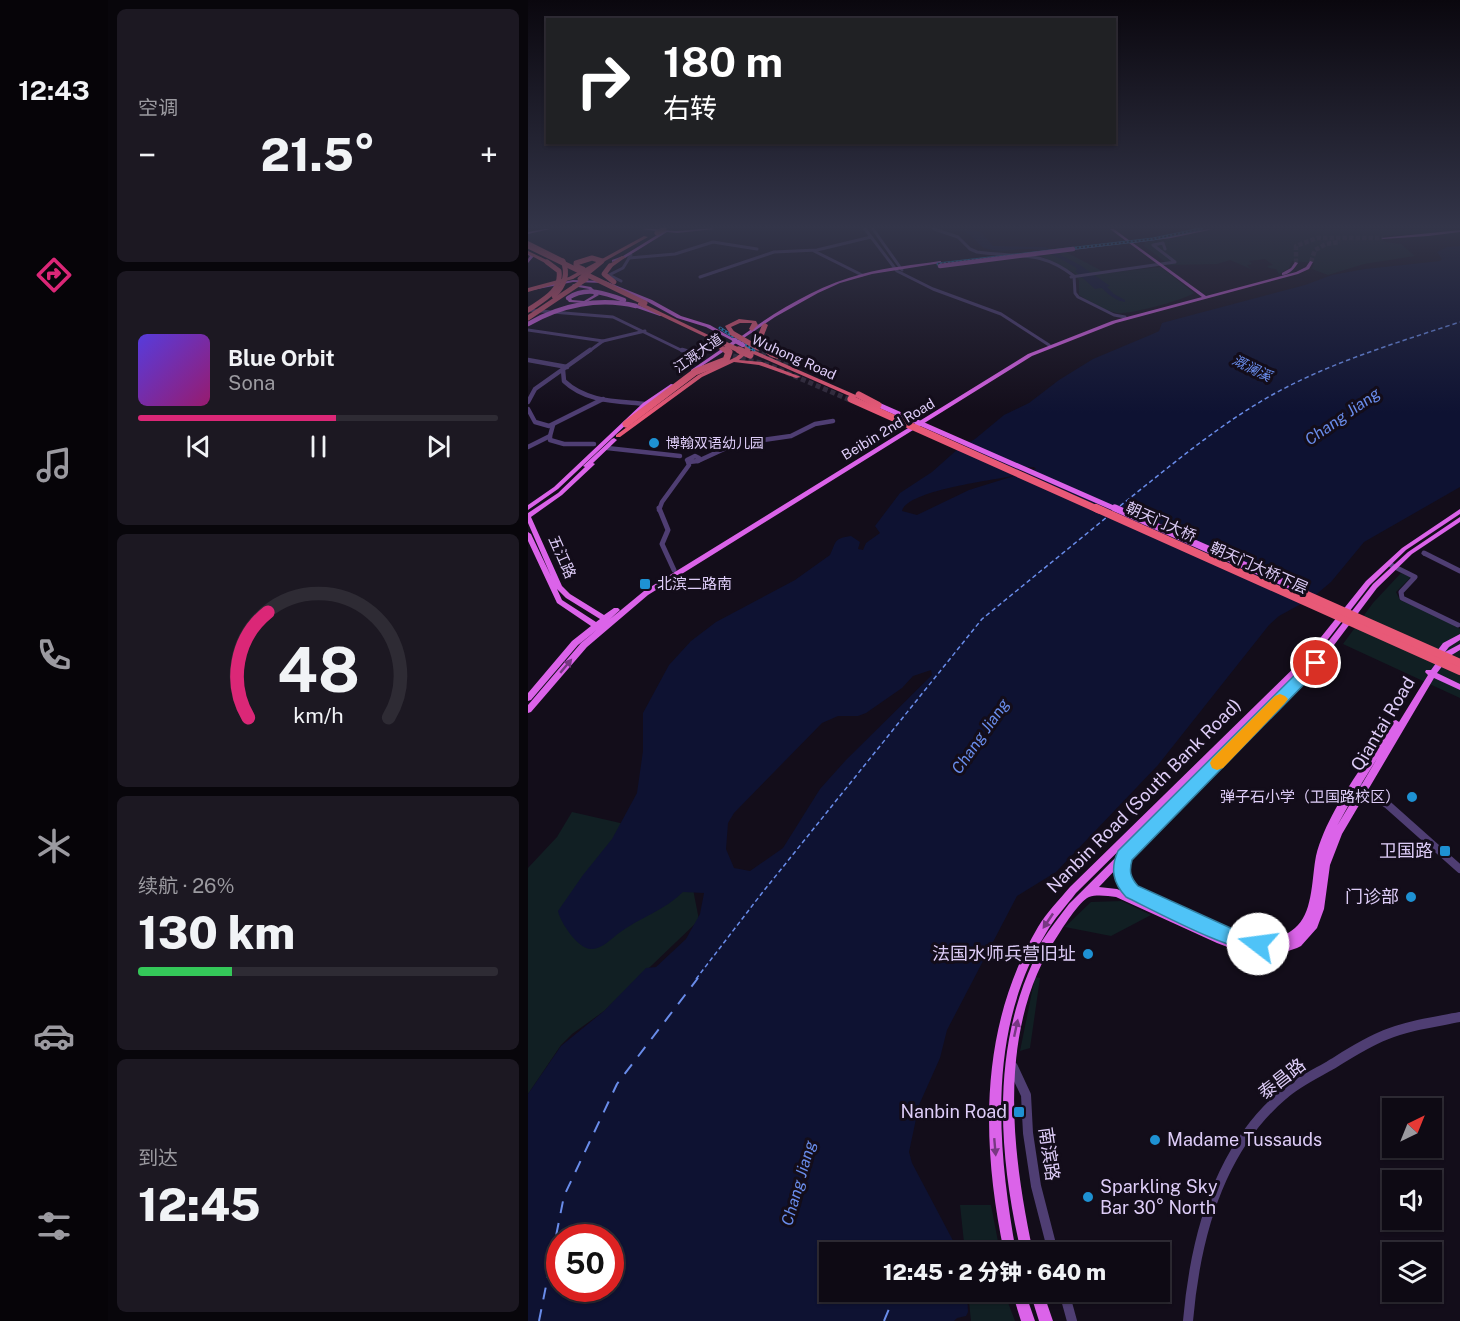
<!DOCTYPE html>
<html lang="zh">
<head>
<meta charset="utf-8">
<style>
	body { margin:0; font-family:"Public Sans","Noto Sans SC",sans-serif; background:#1c1822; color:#f1f3f6; height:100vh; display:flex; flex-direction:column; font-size:22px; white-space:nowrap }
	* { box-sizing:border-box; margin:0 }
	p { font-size:20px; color:#9b9aa0 }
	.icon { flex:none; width:33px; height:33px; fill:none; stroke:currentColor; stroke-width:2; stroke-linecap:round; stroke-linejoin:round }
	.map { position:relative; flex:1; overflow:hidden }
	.side { display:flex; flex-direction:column; gap:9px; padding:9px; background:#08060b; width:420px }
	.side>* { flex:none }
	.top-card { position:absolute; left:18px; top:18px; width:570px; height:126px; border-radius:0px; box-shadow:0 2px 4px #0004,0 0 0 2px #2e2b34; background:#202124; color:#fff; overflow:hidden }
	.needle { width:39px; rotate:43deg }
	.controls { position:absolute; left:854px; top:1098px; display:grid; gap:12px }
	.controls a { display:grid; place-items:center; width:60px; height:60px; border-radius:0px; background:#0e0a14; box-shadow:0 2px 4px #0004,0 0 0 2px #2e2b34; font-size:30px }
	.speed { position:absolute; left:18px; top:1224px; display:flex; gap:12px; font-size:30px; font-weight:700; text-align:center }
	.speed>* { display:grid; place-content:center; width:78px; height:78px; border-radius:50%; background:#0e0a14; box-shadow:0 2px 4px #0004,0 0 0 2px #2e2b34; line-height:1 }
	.speed .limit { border:9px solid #d22; background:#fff; color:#111 }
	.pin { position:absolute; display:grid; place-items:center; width:51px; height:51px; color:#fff; margin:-26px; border:3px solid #fff; border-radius:50%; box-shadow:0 2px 6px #0007 }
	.me { position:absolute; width:66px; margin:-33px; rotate:285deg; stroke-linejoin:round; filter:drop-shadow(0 0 4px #0008) }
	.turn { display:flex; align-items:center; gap:21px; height:126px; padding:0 18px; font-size:27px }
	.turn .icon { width:78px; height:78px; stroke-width:2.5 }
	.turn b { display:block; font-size:42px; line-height:51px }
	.big { font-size:45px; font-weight:800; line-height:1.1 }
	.side .widget { flex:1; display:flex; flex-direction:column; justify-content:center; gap:9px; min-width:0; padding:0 21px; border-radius:9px; background:#1c1822 }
	.side .dial { align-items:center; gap:0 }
	.dial svg { height:156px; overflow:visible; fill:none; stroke:#2e2b34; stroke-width:7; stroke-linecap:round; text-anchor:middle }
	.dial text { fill:#f1f3f6; stroke:none }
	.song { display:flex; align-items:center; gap:18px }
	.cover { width:72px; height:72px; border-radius:9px; background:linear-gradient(135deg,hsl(250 70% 55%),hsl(320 70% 35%)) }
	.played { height:6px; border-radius:3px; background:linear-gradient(90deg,#db2777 55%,#2e2b34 55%) }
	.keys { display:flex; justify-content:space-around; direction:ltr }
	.heat { display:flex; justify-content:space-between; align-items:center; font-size:33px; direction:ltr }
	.charge { height:9px; border-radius:4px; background:linear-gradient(90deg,#34c759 26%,#2e2b34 0) }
	.trip { position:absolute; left:291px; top:1242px; width:351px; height:60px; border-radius:0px; background:#0e0a14; box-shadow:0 2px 4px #0004,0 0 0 2px #2e2b34; font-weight:800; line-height:60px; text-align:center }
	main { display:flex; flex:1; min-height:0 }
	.menu { display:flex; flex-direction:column; width:108px; justify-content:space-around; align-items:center; background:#060408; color:#9b9aa0 }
	.menu .icon { width:42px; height:42px }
	.menu .active { color:#db2777 }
	.menu b { font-size:27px; color:#f1f3f6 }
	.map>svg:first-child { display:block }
	.green { fill:#111f23 }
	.water { fill:#0e1232; fill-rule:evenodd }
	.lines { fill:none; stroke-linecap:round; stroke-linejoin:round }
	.river { fill:#0e1232; fill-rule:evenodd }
	.ferry-far1 { stroke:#698cea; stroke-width:1.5; stroke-dasharray:4.5 3; stroke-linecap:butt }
	.ferry { stroke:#698cea; stroke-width:2; stroke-dasharray:12 10; stroke-linecap:butt }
	.major-tunnel-far1 { stroke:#312a3b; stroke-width:4.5; stroke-dasharray:4.5 2; stroke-linecap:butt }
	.major-tunnel { stroke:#312a3b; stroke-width:5; stroke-dasharray:5 3; stroke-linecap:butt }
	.minor-far4 { stroke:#4f3e73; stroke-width:3 }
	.minor-far3 { stroke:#4f3e73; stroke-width:4.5 }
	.minor-far2 { stroke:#4f3e73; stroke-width:5 }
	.minor-far1 { stroke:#4f3e73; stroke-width:8 }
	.minor { stroke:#4f3e73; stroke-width:10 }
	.major { fill:#db63e9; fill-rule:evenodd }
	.highway { fill:#e85977; fill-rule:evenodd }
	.rail-casing { stroke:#1e91d3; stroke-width:3 }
	.rail { stroke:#130d1a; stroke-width:1.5; stroke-dasharray:2; stroke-linecap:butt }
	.major-bridge-far2 { stroke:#db63e9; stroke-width:4.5 }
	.major-bridge-far1 { stroke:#db63e9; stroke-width:5 }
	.major-bridge { stroke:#db63e9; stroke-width:7 }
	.highway-bridge-far2 { stroke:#e85977; stroke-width:5 }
	.highway-bridge-far1 { stroke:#e85977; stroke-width:7 }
	.highway-bridge { stroke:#e85977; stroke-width:8 }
	.oneway { fill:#773882 }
	.route { fill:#4fc3f7; stroke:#337fa1; stroke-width:1.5 }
	.slow { fill:#f59e0b }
	.poi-dot { fill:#1e91d3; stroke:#130d1a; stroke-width:2 }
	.labels { text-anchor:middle; stroke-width:6; stroke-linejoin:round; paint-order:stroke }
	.far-street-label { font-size:14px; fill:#decdf8; stroke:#130d1a }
	.far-water-label { font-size:14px; font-style:italic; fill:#698cea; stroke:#130d1a }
	.far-poi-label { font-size:14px; fill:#decdf8; stroke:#130d1a; text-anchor:start }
	.street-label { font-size:15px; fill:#decdf8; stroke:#130d1a }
	.poi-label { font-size:15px; fill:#decdf8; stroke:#130d1a; text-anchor:start }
	.water-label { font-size:16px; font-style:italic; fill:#698cea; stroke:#130d1a }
	.near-street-label { font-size:18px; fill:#decdf8; stroke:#130d1a }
	.near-poi-label { font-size:18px; fill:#decdf8; stroke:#130d1a; text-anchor:end }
</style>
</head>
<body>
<main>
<nav class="menu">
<b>12:43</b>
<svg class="icon active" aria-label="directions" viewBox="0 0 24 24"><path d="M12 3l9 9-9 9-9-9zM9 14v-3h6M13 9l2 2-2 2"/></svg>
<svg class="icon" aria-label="music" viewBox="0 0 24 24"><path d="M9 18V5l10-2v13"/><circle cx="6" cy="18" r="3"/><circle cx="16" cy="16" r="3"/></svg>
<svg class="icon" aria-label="phone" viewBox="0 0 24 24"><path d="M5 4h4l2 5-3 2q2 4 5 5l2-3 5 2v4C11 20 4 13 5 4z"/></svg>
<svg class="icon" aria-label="climate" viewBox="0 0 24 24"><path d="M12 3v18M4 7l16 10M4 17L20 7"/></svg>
<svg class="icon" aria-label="car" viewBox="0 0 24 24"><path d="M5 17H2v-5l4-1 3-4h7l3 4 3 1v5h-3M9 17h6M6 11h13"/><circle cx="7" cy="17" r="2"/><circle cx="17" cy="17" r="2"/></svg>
<svg class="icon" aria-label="filters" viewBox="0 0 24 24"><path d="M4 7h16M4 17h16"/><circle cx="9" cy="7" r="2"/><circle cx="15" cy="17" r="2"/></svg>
</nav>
<section class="side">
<div class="widget"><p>空调</p>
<div class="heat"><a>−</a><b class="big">21.5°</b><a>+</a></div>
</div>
<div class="widget">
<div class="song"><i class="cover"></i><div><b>Blue Orbit</b><p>Sona</p></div></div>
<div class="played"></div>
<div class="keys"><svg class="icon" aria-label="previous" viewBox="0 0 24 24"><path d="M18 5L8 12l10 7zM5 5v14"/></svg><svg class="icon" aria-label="pause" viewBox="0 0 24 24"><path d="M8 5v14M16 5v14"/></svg><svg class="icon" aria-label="next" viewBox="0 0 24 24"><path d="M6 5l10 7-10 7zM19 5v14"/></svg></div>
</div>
<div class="widget dial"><svg viewBox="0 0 100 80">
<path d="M14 69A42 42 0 1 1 86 69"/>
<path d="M14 69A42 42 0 0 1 24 15" stroke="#db2777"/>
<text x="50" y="56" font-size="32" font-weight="700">48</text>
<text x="50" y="72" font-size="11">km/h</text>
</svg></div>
<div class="widget"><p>续航 · 26%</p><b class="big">130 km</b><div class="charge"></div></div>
<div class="widget"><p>到达</p><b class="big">12:45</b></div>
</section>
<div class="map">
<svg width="932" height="1321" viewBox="0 0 932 1321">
	<rect width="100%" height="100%" fill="#130d1a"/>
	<g class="green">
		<path d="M686 229H924L895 234 849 236 858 242 873 244 887 256 836 264 800 275 784 269 786 263 764 261 761 268 751 274 748 269 741 268 739 266 745 265 737 259 721 261 724 264 719 265 723 269 702 260 689 264 641 265 615 245 618 242Z"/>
		<path d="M536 251 578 273 633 267 666 293C656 300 601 315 589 313 577 311 562 302 551 295V280L546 273 511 255Z"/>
		<path d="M873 573 883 577 868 592 872 600 917 619 932 629V698L815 644 845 603Z"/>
		<path d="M44 812 101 825 164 884 171 920 76 1011 44 1034 33 1045 0 1094V868L29 837Z"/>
		<path d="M594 901 623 915 583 936 537 927 563 902Z"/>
		<path d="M507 977 512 978 502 1048 492 1051Z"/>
		<path d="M432 1205H463L472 1252H437Z"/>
		<path d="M440 1292H476L487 1321H443Z"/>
	</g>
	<g class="water">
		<path d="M431 229H441L453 232 465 246 517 247 552 265 582 286 567 289 547 271 549 269 547 267C534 260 519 250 503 249 487 248 473 254 456 248 450 245 445 234 431 229Z"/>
		<path d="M932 246V487L836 542 803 582 784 598 751 616 741 625 630 765 528 872 489 896 419 1030 412 1058 391 1105 381 1152 384 1163 431 1252H302V1292H439L440 1312 438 1316 429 1318 426 1321H0V1094L33 1046 76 1011 118 968 128 967 158 939 172 914 176 893 155 892C137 910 111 918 91 933 83 939 73 950 63 949 50 949 32 922 30 911L55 875 84 839 109 793 115 751V713L141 665 163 641 188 622 267 580 302 555C308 543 305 538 323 536L332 542 330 549 335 550 338 543 352 533 347 526 372 493 404 472 431 448 447 439 476 415 501 403 531 380 565 359 627 333 631 331 634 323 645 320 777 285 804 275 837 269 912 261 914 259 909 252 919 247ZM501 467H506L508 469 441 490 389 515 374 511C379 491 459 481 479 477 487 476 494 470 501 467ZM403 670 404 675 318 760 292 789 255 848 222 871 206 868 198 849 200 823 206 813 294 723 310 716H330L338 713 374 688 385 676ZM32 1238H82V1288H32Z"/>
	</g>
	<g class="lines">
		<path class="river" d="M567 279H571L586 294 597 300V302C584 300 576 290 567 281Z"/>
		<g class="ferry-far1">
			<path d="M592 506C641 467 689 426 744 395 803 362 868 343 932 322"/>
			<path d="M168 979 234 893 454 619 579 517"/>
		</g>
		<g class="ferry">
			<path d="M11 1321 36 1196 89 1084 170 978"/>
			<path d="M356 1321 368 1292"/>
		</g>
		<g class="major-tunnel-far1">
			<path d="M783 262 787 250 798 244 812 242"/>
			<path d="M768 263V246L789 238H855"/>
			<path d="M226 350 230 352"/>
		</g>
		<g class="major-tunnel">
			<path d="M226 350 265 367"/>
			<path d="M205 356 241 365 322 400"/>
		</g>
		<g class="minor-far4">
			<path d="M337 229 369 271 405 289 473 314 521 345"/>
			<path d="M345 229 374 270"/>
			<path d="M406 229 430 237 442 249 449 252C489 258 511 249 546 276L547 293 550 297 586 315 597 317"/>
			<path d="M286 251 334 275"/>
			<path d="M101 258 147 254 185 242 229 249"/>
			<path d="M172 277 246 252 289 250 343 237"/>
			<path d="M543 277 647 262 625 245 635 243 637 249"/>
			<path d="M93 281 81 275 95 268 103 255"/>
			<path d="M0 310 85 317 157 352"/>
			<path d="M0 330 75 341 117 331"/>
			<path d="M60 352 75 341"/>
		</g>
		<g class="minor-far3">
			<path d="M154 350 175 356"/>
			<path d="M0 360 39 367"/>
			<path d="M35 370 36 381C58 402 88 401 117 404"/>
			<path d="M0 402 7 389 62 350"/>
			<path d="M0 409 7 422 21 426 75 399"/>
			<path d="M22 436V440L36 444H66"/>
			<path d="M0 447 22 436 25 425"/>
			<path d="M79 448 152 456"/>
			<path d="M167 456 171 458 170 461 161 462 159 460Z"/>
			<path d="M170 461 207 444 263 436 287 424 305 421"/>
			<path d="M131 510 134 502 161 465 160 462"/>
		</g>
		<g class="minor-far2">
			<path d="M131 508 140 530 134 544 146 570"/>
			<path d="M896 553 932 571"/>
			<path d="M863 565 887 577 873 592 874 598 930 625"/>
		</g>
		<path class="minor-far1" d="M829 785 860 805 932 869"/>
		<g class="minor">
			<path d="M485 1067 498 1095 500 1133 508 1186 525 1252"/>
			<path d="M536 1292 544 1321"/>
			<path d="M660 1321C667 1240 690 1150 755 1095 768 1083 785 1075 801 1066 819 1055 837 1043 857 1035 881 1025 907 1022 932 1017"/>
		</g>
		<g class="major">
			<path d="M17 229H22L0 234V232Z"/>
			<path d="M114 229C125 228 137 231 148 231 161 231 174 228 187 229L149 233 139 232 97 258 84 262V260L95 256 134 232Z"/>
			<path d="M582 229H586L602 241 643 236 682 229 681 230 643 238 605 243 678 296 768 272 778 267 782 261 785 262 781 269 770 274 588 323 504 356 120 595 59 647 3 712 0 713V705L53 643 70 629 50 645 3 700 0 701V693L44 641 63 626 29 603 0 541V532L3 534 23 576 0 523V513L30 493 57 467 55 466 56 465 84 439 86 438 89 440 65 463 67 464 66 465 34 495 3 517 34 586 42 594 76 615 86 608H90L92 610 82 619 116 591 500 354 584 321 674 297 601 243 545 250 543 249 598 241ZM29 589 38 598 72 619 68 622 34 600Z"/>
			<path d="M932 230V232L900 236 855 239 853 238Z"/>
			<path d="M0 252 6 256 0 263V259L2 256 0 255Z"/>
			<path d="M412 261H413V263L344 274 312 283 290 293 247 317 165 372 163 371V370L205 341 178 327 149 318 120 302 76 283 45 282 0 291V289L45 280 77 281 124 300 153 316 182 325 208 340C247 312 288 286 334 274 360 267 386 265 412 261Z"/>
			<path d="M767 262 770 263C766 269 761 275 754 275V273L763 268Z"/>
			<path d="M46 284 63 287 71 295 57 303 41 302 38 298V297H42L44 300 56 301 66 295 61 289 45 286 44 285Z"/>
			<path d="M106 305H110L136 315 132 316 106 307Z"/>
			<path d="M143 384 148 385 119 405 30 489 0 510V505L26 487 115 403Z"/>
			<path d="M932 509V514L878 550 842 585 783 661 548 893C538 906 526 919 518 933 459 1030 469 1145 488 1252H476C453 1142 451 1027 510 927 519 912 531 900 542 887L777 657 838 581 874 548Z"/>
			<path d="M932 517V522L884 554 849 588 791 665 600 857C600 863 597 873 600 879 611 898 710 936 733 938 747 939 760 936 770 925 785 910 784 876 788 856 799 811 840 759 865 721L868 720 871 722 900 675 897 672 898 670H903L911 659H906L905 657 906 655 915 643 932 634V640L921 647 917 652 932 644V650L922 656 909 673 932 684V690L906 678 814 834 802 865 796 909 789 928 773 946 769 948 745 956 718 954 689 943 588 897C580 896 569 894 561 897 551 902 538 923 532 932 468 1026 483 1148 505 1252H493C471 1157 463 1053 505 962 508 955 511 948 514 941 522 928 532 916 541 904L785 661 845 584 880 552ZM850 757 809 826 824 799ZM590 867C589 882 592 885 603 895L589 889 571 887Z"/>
			<path d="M484 1292H497L507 1321H493Z"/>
			<path d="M502 1292H515L525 1321H511Z"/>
		</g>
		<g class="highway">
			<path d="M116 236 120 237 45 279 0 292V288L41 277Z"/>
			<path d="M0 241 36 259V260L32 261 0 244Z"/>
			<path d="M0 251 21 261V262L17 263 0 254Z"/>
			<path d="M94 256 98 257 84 267H80V265Z"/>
			<path d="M110 303H114L195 342 190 343 110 305Z"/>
			<path d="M211 319 228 321 230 325 224 331 221 329 224 323H212L203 327 207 333 202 334 197 326Z"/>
			<path d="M237 323 240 325 234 340 238 348 252 357V359C241 359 233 349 228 340L234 325Z"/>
			<path d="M216 345H220L223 350 211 360 234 362 273 377 268 378 231 365 206 362 174 377 92 437H88V435L170 375 208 357 217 350Z"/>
			<path d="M225 350 330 396 331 397 326 398 223 353 222 352Z"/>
		</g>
		<g class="rail-casing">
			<g id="rail">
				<path d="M410 264 625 239 673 229"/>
				<path d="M192 328 226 350"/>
				<path d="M324 399 932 669"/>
			</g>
		</g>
		<use href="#rail" class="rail"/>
		<g class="major-bridge-far2">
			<path d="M412 266 545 249"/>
			<path d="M40 298C58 286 77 293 96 300"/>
			<path d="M0 324C33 305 71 297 108 306"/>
			<path d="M206 340 215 345"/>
		</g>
		<path class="major-bridge-far1" d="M346 403 590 510"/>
		<path class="major-bridge" d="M587 508 777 592"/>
		<g class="highway-bridge-far2">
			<path d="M129 233 136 229"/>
			<path d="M0 246 117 303"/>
			<path d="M82 266 76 274 86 282"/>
			<path d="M52 279 74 261 64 258 48 263V266L55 269"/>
			<path d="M26 296C36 286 41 275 35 261"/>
			<path d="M0 310C15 300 34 291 31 271L19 262"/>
			<path d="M0 318 58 279"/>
			<path d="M204 333 230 348"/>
			<path d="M195 343 215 352"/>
			<path d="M189 345 200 352"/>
		</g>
		<g class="highway-bridge-far1">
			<path d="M211 350 222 355"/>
			<path d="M331 395 350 405"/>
			<path d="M323 399 571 510"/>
			<path d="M98 424 167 372 198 360 201 352 198 350"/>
		</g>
		<g class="highway-bridge">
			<path d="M568 508 932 671"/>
			<path d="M772 592 932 663"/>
		</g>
	</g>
	<defs><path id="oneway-solid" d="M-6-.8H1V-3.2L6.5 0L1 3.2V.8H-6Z" transform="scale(1.5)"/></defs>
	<g class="oneway">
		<use href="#oneway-solid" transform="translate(38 666) rotate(-50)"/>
		<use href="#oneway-solid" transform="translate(520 921) rotate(124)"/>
		<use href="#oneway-solid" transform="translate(488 1028) rotate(-78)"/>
		<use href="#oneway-solid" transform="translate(467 1147) rotate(85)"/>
	</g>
	<linearGradient id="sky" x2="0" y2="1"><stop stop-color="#0a070e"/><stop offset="0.55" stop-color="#333549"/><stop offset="1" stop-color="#333549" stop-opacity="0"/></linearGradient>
	<rect width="932" height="413" fill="url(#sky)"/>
	<path class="route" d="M788 658 795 663 793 667 604 860C601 871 602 877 610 886L707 930 737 938 739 944 737 950C715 959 623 909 598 897 585 883 582 869 590 851L783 659Z"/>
	<path class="slow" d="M752 694 757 696 760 699 757 703 695 768 689 770 684 768 682 763 684 759 747 696Z"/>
	<g class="poi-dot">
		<circle cx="126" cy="443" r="6"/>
		<rect x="111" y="578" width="12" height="12" rx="3"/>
		<circle cx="884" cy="797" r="6"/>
		<rect x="911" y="845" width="12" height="12" rx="3"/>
		<circle cx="883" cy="897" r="6"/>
		<circle cx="560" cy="954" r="6"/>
		<rect x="485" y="1106" width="12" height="12" rx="3"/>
		<circle cx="627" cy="1140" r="6"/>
		<circle cx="560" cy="1197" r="6"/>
	</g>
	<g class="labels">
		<g class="far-street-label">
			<text transform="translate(170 353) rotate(-35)" y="5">江溉大道</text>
			<text transform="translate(266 357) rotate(24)" y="5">Wuhong Road</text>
			<text transform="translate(360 429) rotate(-31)" y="5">Beibin 2nd Road</text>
		</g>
		<g class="far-water-label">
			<text transform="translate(724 368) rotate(26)" y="5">溉澜溪</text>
		</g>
		<g class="far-poi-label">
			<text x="138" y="448">博翰双语幼儿园</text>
		</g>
		<g class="street-label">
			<text transform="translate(633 522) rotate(24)" y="5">朝天门大桥</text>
			<text transform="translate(34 557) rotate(66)" y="5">五江路</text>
			<text transform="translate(731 568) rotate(24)" y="5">朝天门大桥下层</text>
		</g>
		<g class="poi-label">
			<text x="129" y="589">北滨二路南</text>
			<text x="872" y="802" text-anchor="end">弹子石小学（卫国路校区）</text>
		</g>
		<g class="water-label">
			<text transform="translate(814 416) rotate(-35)" y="6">Chang Jiang</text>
			<text transform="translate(452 736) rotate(-55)" y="6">Chang Jiang</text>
			<text transform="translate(270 1183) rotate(-74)" y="6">Chang Jiang</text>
		</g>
		<g class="near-street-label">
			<text transform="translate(855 724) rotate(-59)" y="6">Qiantai Road</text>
			<text transform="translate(616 796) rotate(-45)" y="6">Nanbin Road (South Bank Road)</text>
			<text transform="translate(754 1079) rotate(-38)" y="6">泰昌路</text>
			<text transform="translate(521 1154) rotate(82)" y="6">南滨路</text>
		</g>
		<g class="near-poi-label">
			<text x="905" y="857">卫国路</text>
			<text x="871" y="903">门诊部</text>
			<text x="548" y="960">法国水师兵营旧址</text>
			<text x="479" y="1118">Nanbin Road</text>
			<text x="639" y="1146" text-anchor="start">Madame Tussauds</text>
			<text x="572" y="1193" text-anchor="start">Sparkling Sky<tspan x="572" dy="21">Bar 30° North</tspan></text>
		</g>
	</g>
</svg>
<div class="controls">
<a><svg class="needle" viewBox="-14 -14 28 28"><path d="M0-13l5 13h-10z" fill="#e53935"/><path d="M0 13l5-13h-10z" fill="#9b9aa0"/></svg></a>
<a><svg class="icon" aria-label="sound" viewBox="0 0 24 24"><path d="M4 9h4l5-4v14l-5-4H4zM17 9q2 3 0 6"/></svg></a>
<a><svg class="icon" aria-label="layers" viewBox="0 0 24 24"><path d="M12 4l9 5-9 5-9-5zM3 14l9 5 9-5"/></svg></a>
</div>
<div class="speed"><div class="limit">50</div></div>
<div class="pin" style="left:788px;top:663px;background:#d93025"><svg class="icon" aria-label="arrive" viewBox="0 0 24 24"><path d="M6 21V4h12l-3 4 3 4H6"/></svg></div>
<svg class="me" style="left:730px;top:944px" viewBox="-20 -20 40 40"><circle r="19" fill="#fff"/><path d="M0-13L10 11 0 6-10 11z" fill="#4fc3f7"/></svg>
<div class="trip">12:45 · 2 分钟 · 640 m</div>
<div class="top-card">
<div class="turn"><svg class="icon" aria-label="right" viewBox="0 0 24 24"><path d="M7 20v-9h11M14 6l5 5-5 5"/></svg><div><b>180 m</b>右转</div></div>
</div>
</div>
</main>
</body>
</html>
